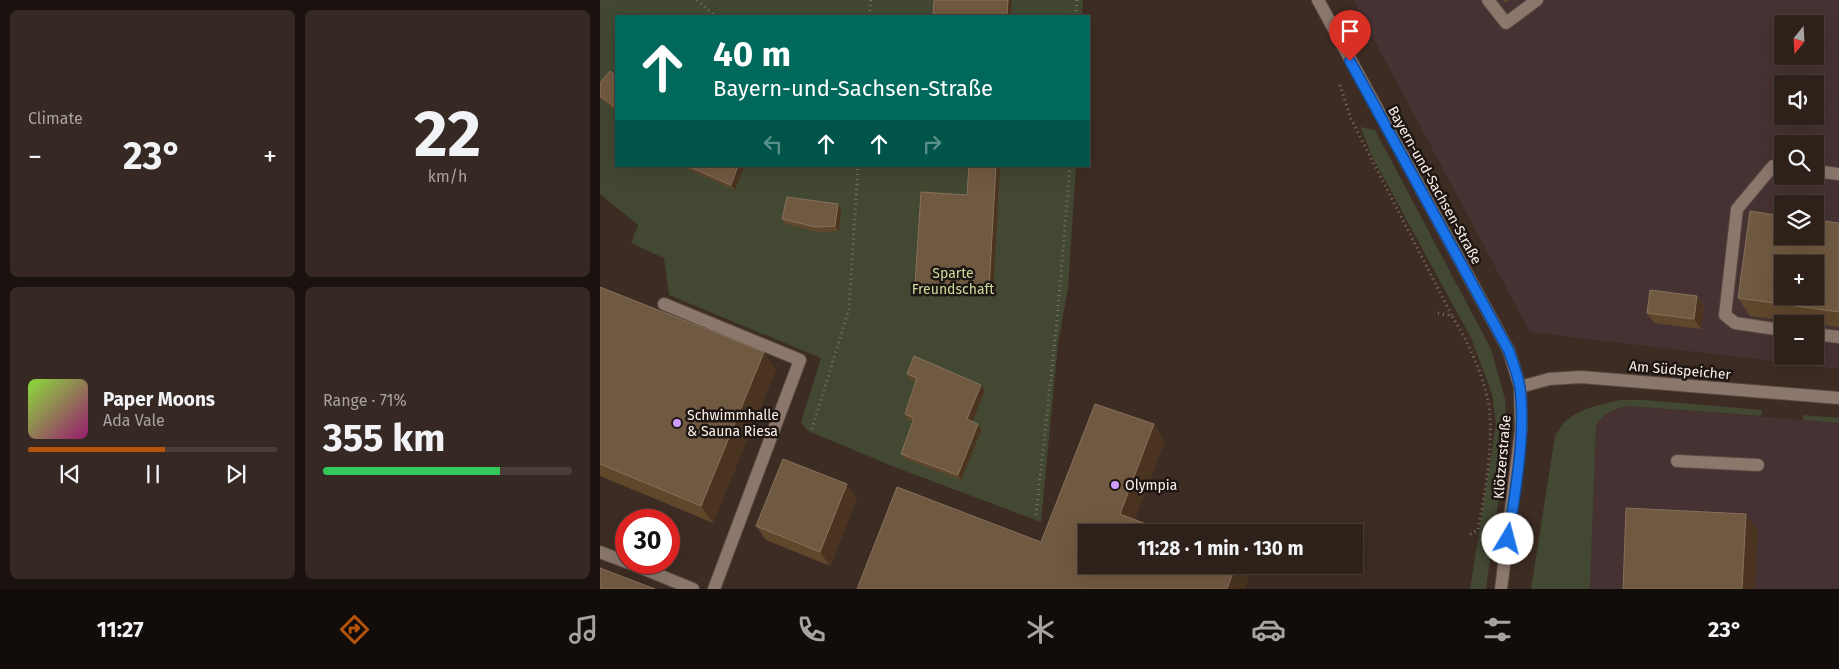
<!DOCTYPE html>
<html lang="en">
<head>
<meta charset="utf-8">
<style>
	body { margin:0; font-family:"Fira Sans",sans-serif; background:#362923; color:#f1f3f6; height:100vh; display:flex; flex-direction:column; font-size:19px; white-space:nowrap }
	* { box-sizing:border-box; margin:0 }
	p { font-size:16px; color:#a7a3a2 }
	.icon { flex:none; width:28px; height:28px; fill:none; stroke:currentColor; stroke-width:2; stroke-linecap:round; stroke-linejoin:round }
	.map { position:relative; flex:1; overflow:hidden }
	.sheet { display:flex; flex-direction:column; gap:10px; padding:10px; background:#19120e; width:600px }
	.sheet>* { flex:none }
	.top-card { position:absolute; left:15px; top:15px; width:475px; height:152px; border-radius:0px; box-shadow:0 5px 20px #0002,0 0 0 1px #493e39; background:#00695c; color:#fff; overflow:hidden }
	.needle { width:32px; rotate:198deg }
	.buttons { position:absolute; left:1174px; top:15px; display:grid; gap:10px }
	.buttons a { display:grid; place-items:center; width:50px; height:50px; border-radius:0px; background:#2e211a; box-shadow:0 5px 20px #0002,0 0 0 1px #493e39; font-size:25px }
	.speed { position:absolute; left:15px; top:509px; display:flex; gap:10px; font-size:25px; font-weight:700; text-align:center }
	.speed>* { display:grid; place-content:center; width:65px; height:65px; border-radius:50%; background:#2e211a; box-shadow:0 5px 20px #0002,0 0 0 1px #493e39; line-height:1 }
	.speed .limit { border:8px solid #d22; background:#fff; color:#111 }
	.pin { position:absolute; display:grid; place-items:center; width:42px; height:42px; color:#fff; margin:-51px -21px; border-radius:50% 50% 50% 0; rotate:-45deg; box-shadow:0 0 5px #0007 }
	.pin .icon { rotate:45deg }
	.me { position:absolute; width:55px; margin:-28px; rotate:8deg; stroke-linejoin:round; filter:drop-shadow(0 0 4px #0008) }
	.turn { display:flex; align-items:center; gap:18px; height:105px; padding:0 15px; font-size:22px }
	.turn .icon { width:65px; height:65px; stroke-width:2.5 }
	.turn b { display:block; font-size:35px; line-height:42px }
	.lanes { display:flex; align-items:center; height:48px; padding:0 15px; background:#0003; justify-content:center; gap:25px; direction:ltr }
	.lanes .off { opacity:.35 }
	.big { font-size:38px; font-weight:700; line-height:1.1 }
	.sheet .tile { flex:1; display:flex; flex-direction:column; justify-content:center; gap:8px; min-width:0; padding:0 18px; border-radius:8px; background:#362923 }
	.sheet .dial { align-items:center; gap:0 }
	.dial b { font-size:65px; line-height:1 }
	.song { display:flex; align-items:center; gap:15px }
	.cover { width:60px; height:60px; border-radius:8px; background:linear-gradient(135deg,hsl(90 70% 55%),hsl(320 70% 35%)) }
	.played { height:5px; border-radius:2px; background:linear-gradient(90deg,#b45309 55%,#493e39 55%) }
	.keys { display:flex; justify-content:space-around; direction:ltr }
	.heat { display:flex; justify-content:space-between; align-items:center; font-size:28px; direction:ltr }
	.charge { height:8px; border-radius:4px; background:linear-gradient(90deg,#34c759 71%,#493e39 0) }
	.sheet .tiles { flex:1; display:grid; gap:10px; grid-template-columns:repeat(2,1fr) }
	.trip { position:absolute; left:478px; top:524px; width:285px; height:50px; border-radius:0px; background:#2e211a; box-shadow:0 5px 20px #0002,0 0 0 1px #493e39; font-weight:700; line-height:50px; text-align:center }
	.tabs { display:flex; height:80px; justify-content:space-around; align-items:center; background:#120d0a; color:#a7a3a2 }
	.tabs .icon { width:35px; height:35px }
	.tabs .selected { color:#b45309 }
	.tabs b { font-size:22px; color:#f1f3f6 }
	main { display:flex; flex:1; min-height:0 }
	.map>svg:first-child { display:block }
	.commercial { fill:#463233; fill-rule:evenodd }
	.green { fill:#424832 }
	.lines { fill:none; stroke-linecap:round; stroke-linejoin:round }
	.lane-casing { stroke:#584941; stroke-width:14 }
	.street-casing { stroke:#584941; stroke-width:14 }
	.path { stroke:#81716a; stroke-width:3; stroke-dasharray:1 4; stroke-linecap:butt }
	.lane { stroke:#8b776c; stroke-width:12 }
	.street { stroke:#8b776c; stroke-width:12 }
	.wall { fill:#5f472c }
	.shaded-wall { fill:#4a3420 }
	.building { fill:#705941; stroke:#86715c; fill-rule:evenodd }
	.route-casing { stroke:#114b97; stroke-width:12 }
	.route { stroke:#1a73e8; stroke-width:9 }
	.poi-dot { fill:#d09dff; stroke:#1e1612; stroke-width:2 }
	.labels { text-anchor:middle; stroke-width:5; stroke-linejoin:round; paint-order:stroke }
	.street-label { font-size:14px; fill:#fdf1eb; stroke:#1e1612 }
	.park-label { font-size:14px; fill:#cbdc9d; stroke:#1e1612 }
	.poi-label { font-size:14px; fill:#fdf1eb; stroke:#1e1612; text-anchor:start }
</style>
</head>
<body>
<main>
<section class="sheet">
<div class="tiles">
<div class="tile"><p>Climate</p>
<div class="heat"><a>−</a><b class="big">23°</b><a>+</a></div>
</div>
<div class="tile dial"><b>22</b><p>km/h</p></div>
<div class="tile">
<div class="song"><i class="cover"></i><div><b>Paper Moons</b><p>Ada Vale</p></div></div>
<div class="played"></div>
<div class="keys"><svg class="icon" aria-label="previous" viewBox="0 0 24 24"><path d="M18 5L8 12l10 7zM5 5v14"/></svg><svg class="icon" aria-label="pause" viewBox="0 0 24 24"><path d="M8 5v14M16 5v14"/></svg><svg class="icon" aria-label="next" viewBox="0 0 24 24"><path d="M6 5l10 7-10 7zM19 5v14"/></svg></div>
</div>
<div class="tile"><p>Range · 71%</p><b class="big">355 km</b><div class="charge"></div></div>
</div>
</section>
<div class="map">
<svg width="1239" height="589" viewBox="0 0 1239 589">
	<rect width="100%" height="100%" fill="#3d2c23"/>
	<g class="commercial">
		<path d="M753 0H1239V369L930 332ZM1182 24H1215V56H1182ZM1182 84H1215V116H1182ZM1182 144H1215V176H1182ZM1182 204H1215V236H1182ZM1182 264H1215V296H1182ZM1182 324H1215V356H1182Z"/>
		<path d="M1028 406 1239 423V589H990L996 426 1001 417 1010 411Z"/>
	</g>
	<g class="green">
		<path d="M0 0H483L482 16H16V166H476L468 288 458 343 441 522 297 468 208 431 201 422 221 358 69 295 64 258 31 243 38 225 0 194Z"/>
		<path d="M760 127 775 130 891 349 905 399 906 423 905 453 886 589H870L896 424 892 394 871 338 773 158Z"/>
		<path d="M1020 400H1044L1162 410 1161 416 1028 406C1014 410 1003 412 996 426L990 589H931L955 436C959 431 962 423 967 420 981 408 1002 404 1020 400Z"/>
		<path d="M1203 415 1239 418V423L1203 420Z"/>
	</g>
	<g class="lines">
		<g class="lane-casing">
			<g id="lane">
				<path d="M888 0 906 23 937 0"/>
				<path d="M1182 167 1173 166 1137 209 1125 315 1135 323 1182 330"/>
				<path d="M1215 171 1239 174"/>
				<path d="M64 304 200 360 114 589"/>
				<path d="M1215 334 1239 337"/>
				<path d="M920 387 949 379 981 377 1239 398"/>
				<path d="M1077 461 1158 465"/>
			</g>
		</g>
		<g class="street-casing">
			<g id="street">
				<path d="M718 0 909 351 920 387 921 430 901 589"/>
				<path d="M0 552 26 562"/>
				<path d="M27 562 93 589"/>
			</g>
		</g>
		<g class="path">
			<path d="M97 0 115 16"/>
			<path d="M269 16 271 0"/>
			<path d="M476 16 477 0"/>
			<path d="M740 85 751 119 852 316"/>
			<path d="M838 313 852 316C867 340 880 368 887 396 896 431 885 495 878 530L869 535"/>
			<path d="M212 429 249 309 258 166"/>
			<path d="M436 515 457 321 470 166"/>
		</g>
		<use href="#lane" class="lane"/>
		<use href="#street" class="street"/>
	</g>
	<g class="wall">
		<path d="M903 0H910L906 3Z"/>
		<path d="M16 76V111L0 98V83Z"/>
		<path d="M83 166H143L144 167 135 190 84 168Z"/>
		<path d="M369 166H400L393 294 318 290 315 285 367 195Z"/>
		<path d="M238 204 241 209 239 231 218 232 185 224 182 219Z"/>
		<path d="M1239 223V327L1150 316 1138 298Z"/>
		<path d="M0 287 176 369 113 523 0 476Z"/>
		<path d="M1097 296 1104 306 1101 329 1054 323 1047 313Z"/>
		<path d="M307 374 381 385 385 390 372 421 382 429 361 480 305 459 301 454 313 421 308 420 305 414 316 382 310 379Z"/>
		<path d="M257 498 230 566 166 540 156 526Z"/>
	</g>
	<g class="shaded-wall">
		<path d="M408 0H412L411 16H407Z"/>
		<path d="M138 166H143L144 167 135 190 131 185Z"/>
		<path d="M396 166H400L393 294 389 289Z"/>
		<path d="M238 204 241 209 239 231 235 226Z"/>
		<path d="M1097 296 1104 306 1101 329 1094 319Z"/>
		<path d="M164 352 176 369 113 523 101 506Z"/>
		<path d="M381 385 385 390 371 425 367 419Z"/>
		<path d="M378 424 382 429 361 480 358 475Z"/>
		<path d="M554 424 565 441 531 530 520 514Z"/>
		<path d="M247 484 257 498 230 566 220 552Z"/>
		<path d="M1146 514 1158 531 1155 589H1142Z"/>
		<path d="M636 565H640L649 578 645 589H627Z"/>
	</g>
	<g class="building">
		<path d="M334 0H408L407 16H333Z"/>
		<path d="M10 71 16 76V108L0 96V83Z"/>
		<path d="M88 166H138L131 185Z"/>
		<path d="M369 166H396L389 289 315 285 321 192 367 195Z"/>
		<path d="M187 197 238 204 235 226 215 227 182 219Z"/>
		<path d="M1150 211 1182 216V236H1215V220L1239 223V312L1138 298ZM1182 264H1215V296H1182Z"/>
		<path d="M0 287 164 352 101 506 0 464Z"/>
		<path d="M1050 290 1097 296 1094 319 1047 313Z"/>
		<path d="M314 356 381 385 367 419 378 424 358 475 301 454 314 418 305 414 317 378 307 374Z"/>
		<path d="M495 404 554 424 520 514 567 532H486V565H636L627 589H257L297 487 441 542Z"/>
		<path d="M183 459 247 484 220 552 156 526Z"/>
		<path d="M1026 508 1146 514 1142 589H1023Z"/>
		<path d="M0 568 55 589H0Z"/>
	</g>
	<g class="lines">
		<g class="route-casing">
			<path id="route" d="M750 61 909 351C913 363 918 375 920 388 926 433 915 494 908 539"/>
		</g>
		<use href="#route" class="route"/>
	</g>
	<g class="poi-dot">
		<circle cx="77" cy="423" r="5"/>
		<circle cx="515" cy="485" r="5"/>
	</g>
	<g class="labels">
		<g class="street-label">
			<text transform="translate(835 185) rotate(61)" y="5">Bayern-und-Sachsen-Straße</text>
			<text transform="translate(1080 370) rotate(5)" y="5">Am Südspeicher</text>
			<text transform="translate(902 457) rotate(-85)" y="5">Klötzerstraße</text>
		</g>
		<g class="park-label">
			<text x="353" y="278">Sparte<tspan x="353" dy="16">Freundschaft</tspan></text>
		</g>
		<g class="poi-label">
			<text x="87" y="420">Schwimmhalle<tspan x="87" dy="16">&amp; Sauna Riesa</tspan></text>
			<text x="525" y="490">Olympia</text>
		</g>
	</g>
</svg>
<div class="buttons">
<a><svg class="needle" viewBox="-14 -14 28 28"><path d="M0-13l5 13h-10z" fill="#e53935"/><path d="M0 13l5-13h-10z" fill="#a7a3a2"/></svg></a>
<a><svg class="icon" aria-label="sound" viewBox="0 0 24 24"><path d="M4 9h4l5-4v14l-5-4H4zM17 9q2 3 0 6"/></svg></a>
<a><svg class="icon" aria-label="search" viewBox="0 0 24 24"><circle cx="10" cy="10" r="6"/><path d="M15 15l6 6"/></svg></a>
<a><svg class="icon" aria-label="layers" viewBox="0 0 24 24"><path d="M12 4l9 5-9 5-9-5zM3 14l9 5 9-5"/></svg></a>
<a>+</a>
<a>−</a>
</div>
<div class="speed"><div class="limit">30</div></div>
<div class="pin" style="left:750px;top:61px;background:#d93025"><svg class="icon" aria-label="arrive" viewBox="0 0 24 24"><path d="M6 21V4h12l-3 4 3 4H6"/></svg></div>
<svg class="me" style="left:908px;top:539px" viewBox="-20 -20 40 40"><circle r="19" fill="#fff"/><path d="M0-13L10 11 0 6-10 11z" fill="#1a73e8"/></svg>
<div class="trip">11:28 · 1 min · 130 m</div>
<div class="top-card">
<div class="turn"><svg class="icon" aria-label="ahead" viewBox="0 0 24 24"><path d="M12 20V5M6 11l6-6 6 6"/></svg><div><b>40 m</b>Bayern-und-Sachsen-Straße</div></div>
<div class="lanes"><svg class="icon off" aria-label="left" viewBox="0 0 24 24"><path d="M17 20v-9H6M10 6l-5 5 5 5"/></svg><svg class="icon" aria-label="ahead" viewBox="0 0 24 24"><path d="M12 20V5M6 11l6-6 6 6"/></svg><svg class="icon" aria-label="ahead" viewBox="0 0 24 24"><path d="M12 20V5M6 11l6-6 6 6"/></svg><svg class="icon off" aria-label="right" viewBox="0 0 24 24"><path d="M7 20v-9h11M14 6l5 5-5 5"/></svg></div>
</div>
</div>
</main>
<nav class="tabs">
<b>11:27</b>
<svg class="icon selected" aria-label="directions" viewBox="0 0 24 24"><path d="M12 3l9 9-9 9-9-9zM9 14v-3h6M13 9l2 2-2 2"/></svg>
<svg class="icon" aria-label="music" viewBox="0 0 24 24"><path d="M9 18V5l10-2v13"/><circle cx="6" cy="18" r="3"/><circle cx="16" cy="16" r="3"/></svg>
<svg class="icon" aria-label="phone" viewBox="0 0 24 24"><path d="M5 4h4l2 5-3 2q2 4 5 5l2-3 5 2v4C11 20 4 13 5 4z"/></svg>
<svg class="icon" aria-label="climate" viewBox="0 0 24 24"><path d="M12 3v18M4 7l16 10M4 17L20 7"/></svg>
<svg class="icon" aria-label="car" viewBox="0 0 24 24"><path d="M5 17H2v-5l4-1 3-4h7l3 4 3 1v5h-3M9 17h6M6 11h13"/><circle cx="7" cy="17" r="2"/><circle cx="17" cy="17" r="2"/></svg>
<svg class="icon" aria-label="filters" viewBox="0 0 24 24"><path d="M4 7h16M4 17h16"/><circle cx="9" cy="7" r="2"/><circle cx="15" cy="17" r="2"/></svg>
<b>23°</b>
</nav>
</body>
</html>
